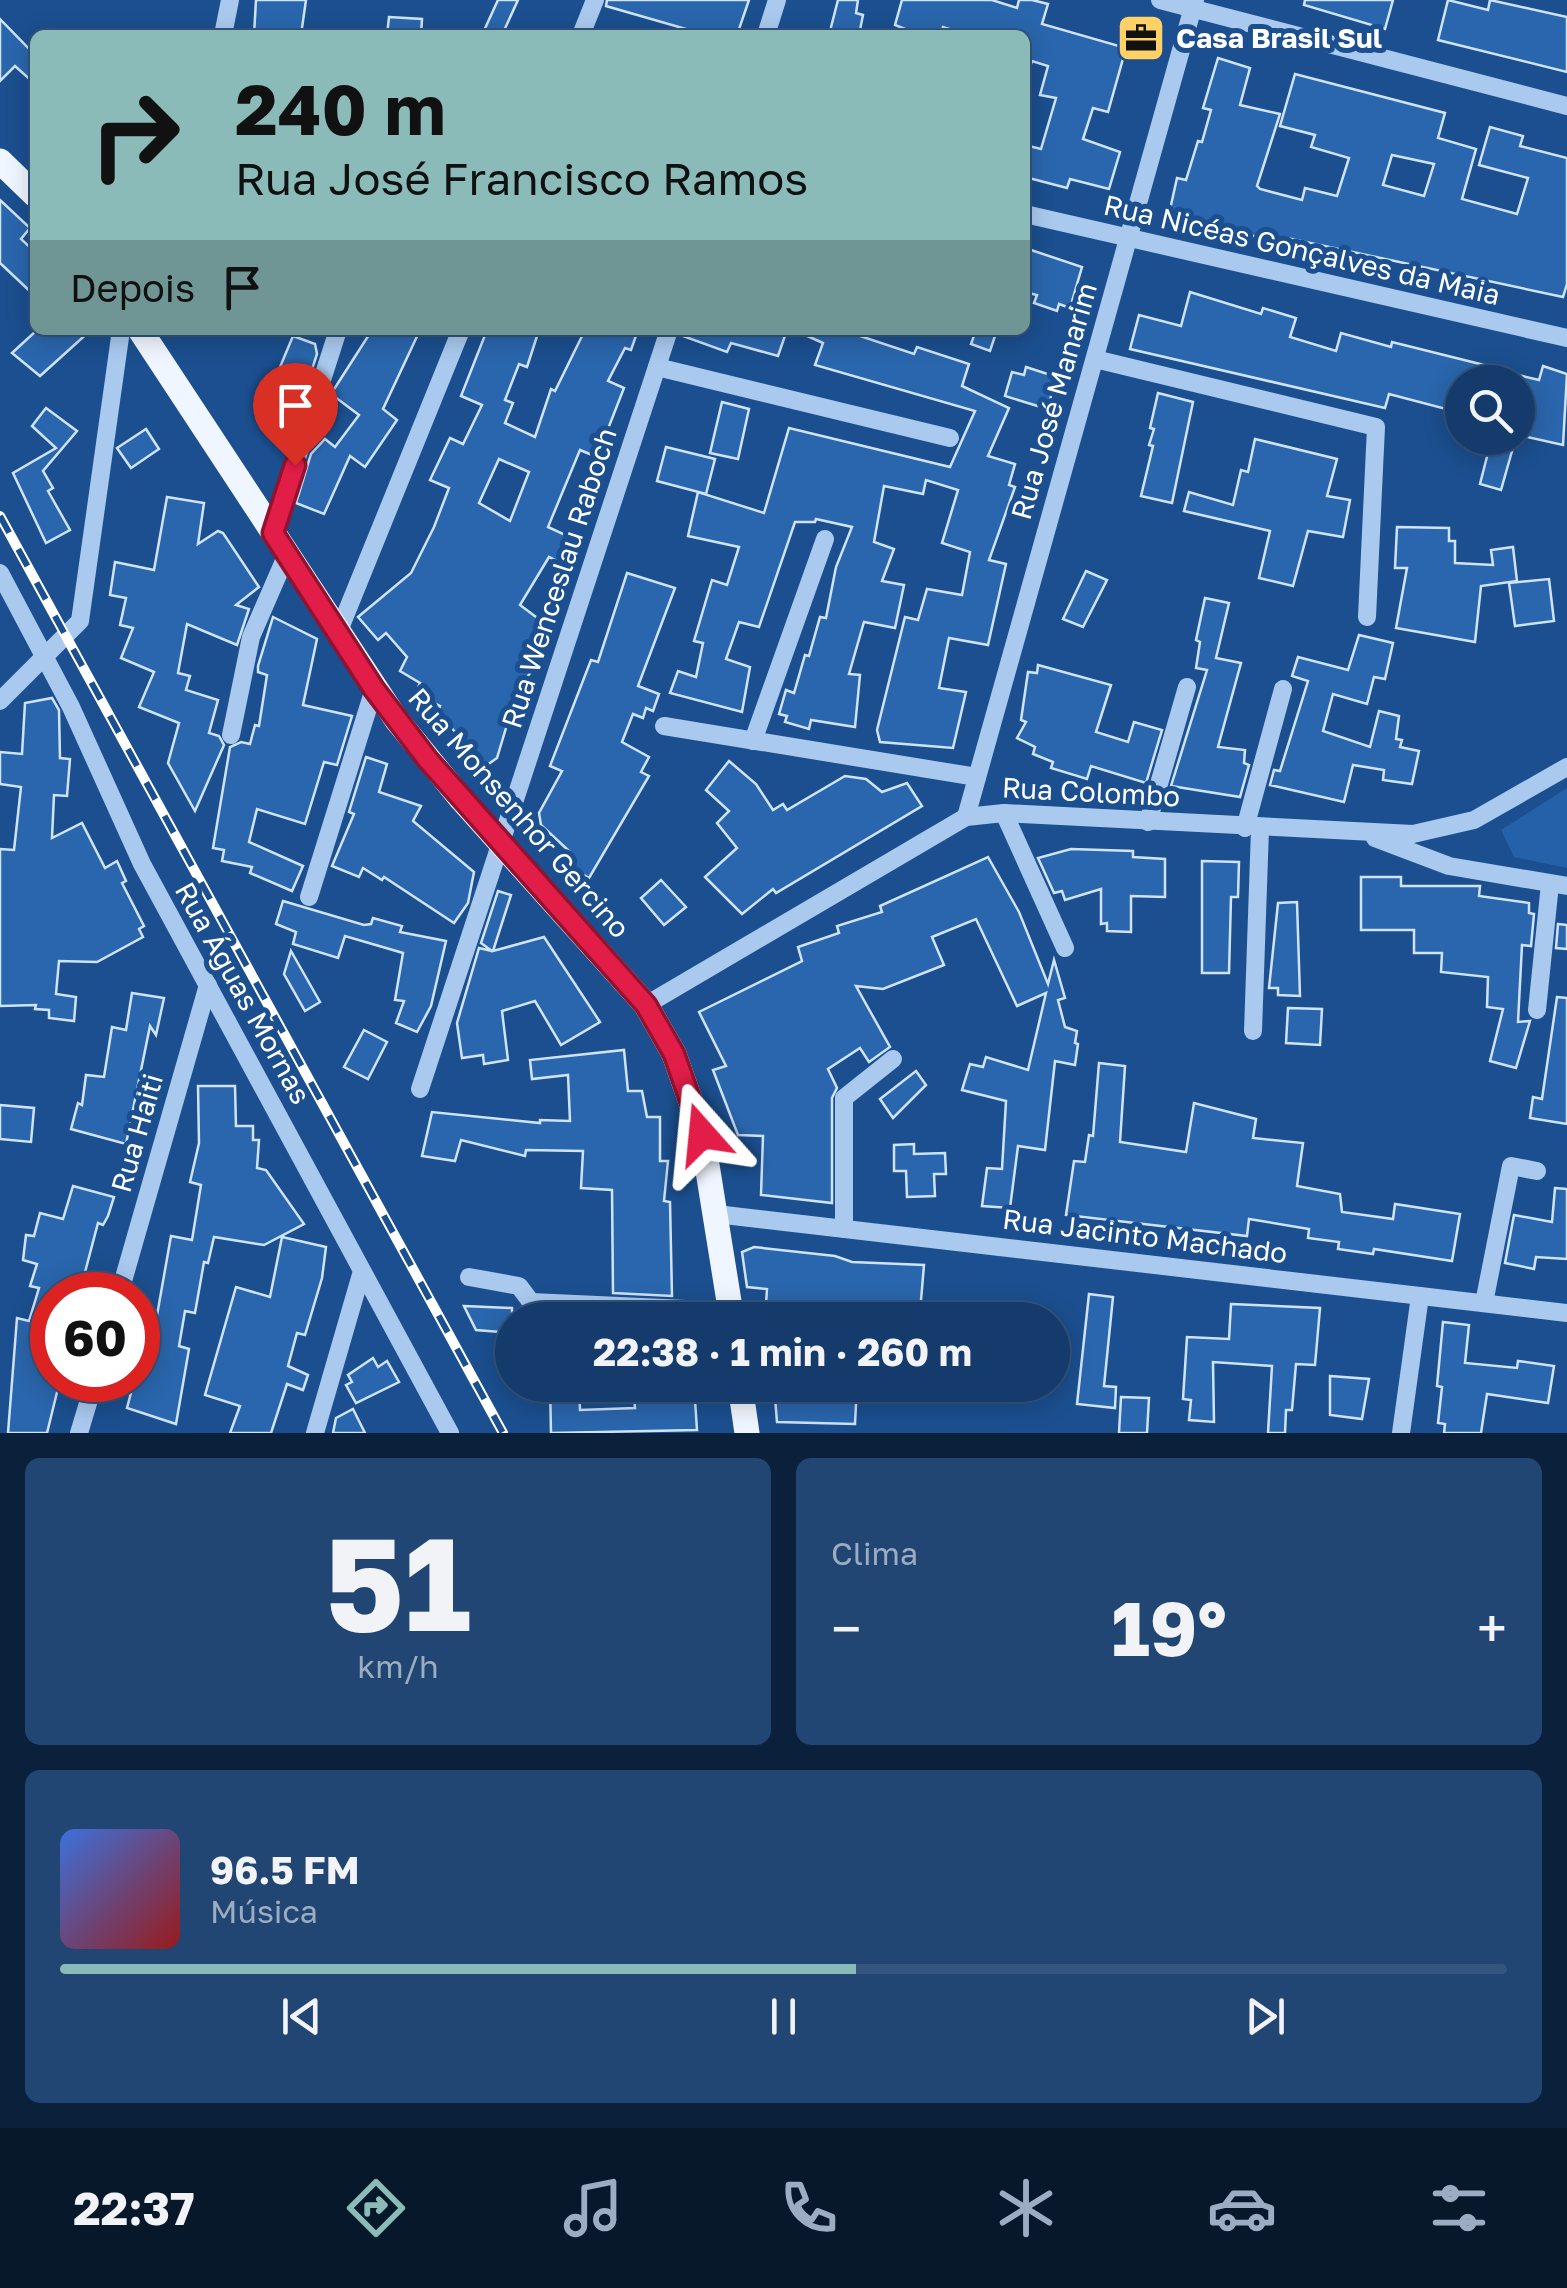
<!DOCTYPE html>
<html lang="pt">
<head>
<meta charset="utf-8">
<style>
	body { margin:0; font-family:"Golos Text",sans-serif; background:#214673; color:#f1f3f6; height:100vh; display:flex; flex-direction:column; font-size:38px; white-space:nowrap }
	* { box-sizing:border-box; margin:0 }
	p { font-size:32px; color:#9dadc1 }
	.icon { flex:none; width:55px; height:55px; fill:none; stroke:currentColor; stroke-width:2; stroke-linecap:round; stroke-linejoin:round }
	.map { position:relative; height:1433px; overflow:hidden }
	.drawer { display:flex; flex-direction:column; gap:25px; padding:25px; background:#0b203b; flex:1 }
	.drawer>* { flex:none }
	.guide { position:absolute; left:30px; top:30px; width:1000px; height:305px; border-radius:15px; box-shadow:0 5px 25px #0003,0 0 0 2px #33557e; background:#8bbbb9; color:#111; overflow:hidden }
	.controls { position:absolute; left:1445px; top:365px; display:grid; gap:20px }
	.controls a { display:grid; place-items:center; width:90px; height:90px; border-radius:50%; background:#143b6b; box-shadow:0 5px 25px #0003,0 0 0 2px #33557e; font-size:50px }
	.speed { position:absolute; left:30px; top:1272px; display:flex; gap:20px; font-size:50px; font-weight:700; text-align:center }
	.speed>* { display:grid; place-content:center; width:130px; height:130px; border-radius:50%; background:#143b6b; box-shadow:0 5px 25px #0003,0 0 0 2px #33557e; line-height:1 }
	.speed .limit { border:15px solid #d22; background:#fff; color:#111 }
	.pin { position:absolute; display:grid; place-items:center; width:85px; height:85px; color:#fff; margin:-102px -42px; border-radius:50% 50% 50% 0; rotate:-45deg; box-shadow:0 0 10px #0007 }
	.pin .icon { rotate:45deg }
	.me { position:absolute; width:110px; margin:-55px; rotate:342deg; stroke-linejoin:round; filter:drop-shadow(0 0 8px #0008) }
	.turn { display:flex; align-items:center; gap:35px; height:210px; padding:0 40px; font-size:45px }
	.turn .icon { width:130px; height:130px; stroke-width:2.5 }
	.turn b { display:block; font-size:70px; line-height:85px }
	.then { display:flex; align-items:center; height:95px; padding:0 40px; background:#0003; gap:20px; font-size:38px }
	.big { font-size:75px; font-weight:700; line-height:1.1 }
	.drawer .widget { flex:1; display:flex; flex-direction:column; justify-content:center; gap:15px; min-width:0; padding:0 35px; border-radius:15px; background:#214673 }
	.drawer .dial { align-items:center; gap:0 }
	.dial b { font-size:130px; line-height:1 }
	.song { display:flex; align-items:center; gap:30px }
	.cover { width:120px; height:120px; border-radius:15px; background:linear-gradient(135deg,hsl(220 70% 55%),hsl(0 70% 35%)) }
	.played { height:10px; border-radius:5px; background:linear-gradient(90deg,#8bbbb9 55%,#33557e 55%) }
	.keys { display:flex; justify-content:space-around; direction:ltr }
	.heat { display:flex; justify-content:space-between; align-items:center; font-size:55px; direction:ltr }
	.drawer .tiles { flex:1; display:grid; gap:25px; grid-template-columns:1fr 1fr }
	.widget:last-child { grid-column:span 2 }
	.trip { position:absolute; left:495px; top:1302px; width:575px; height:100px; border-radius:50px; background:#143b6b; box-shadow:0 5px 25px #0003,0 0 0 2px #33557e; font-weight:700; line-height:100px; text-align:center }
	.tabs { display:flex; height:160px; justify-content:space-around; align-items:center; background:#08182b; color:#9dadc1 }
	.tabs .icon { width:70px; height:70px }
	.tabs .selected { color:#8bbbb9 }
	.tabs b { font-size:45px; color:#f1f3f6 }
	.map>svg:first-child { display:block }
	.green { fill:#2461a8 }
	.building { fill:#2a66ad; stroke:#cfe3fa; stroke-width:2.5; fill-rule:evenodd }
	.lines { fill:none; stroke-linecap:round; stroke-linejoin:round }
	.minor { stroke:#a9c9ee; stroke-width:18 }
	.major { stroke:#f0f6ff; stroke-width:25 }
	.rail-casing { stroke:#fff; stroke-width:10 }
	.rail { stroke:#1b4f8f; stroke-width:6; stroke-dasharray:19; stroke-linecap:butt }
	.route-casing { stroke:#92132f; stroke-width:25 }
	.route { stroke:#e11d48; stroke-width:18 }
	.labels { text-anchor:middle; stroke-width:10; stroke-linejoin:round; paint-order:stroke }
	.poi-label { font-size:28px; font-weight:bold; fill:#fff; stroke:#1b4f8f; text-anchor:start }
	.street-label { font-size:28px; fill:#fff; stroke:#1b4f8f }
</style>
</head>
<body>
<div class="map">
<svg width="1567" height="1433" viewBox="0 0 1567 1433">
	<rect width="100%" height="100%" fill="#1b4f8f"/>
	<path class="green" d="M1567 788V868L1514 857 1501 830Z"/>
	<g class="building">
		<path d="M256 0H306L301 35H254Z"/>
		<path d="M498 0H518L502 35H482Z"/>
		<path d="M607 0H749L737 35H691L693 31 606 6Z"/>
		<path d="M838 0H858L856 13 863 15 859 35H829Z"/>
		<path d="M902 0H992L1017 8 1019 0H1032L1048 4 1042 24 1126 48 1108 112 1093 108 1083 139 1120 152 1109 189 1070 179 1067 188 1025 177V145L1041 149 1056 98 1040 95 1048 66 1032 61 1030 67 1025 66V35H969L943 27 941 35H920L895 25Z"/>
		<path d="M1305 0H1393L1385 29 1304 5Z"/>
		<path d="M1448 0 1488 10 1490 0 1567 17V72L1438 40Z"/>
		<path d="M389 17 422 19 421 35H387Z"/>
		<path d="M0 19 35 55V84L15 66 0 81Z"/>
		<path d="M1218 58 1250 68 1240 105 1280 114 1257 186 1260 189 1302 200 1305 188 1337 196 1349 158 1311 147 1315 135 1280 126 1295 74 1445 113 1438 138 1476 149 1462 199 1517 214 1528 178 1479 165 1490 127 1523 136 1520 146 1567 158V284L1563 297 1287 238 1286 242 1248 235 1169 214 1177 178 1186 180 1198 141 1202 142 1211 110 1203 108ZM1392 155 1434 164 1424 196 1383 185Z"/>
		<path d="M0 200 30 228 21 239 35 252V296L0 263Z"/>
		<path d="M1025 248 1082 267 1070 308 1059 304 1057 311 1034 303 1037 295 1025 292Z"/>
		<path d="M1190 292 1261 314 1263 308 1296 318 1290 337 1336 351 1341 333 1391 347 1392 342 1500 369 1496 382H1462V393L1451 390 1446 409 1389 394 1385 408 1130 349 1139 315 1181 326Z"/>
		<path d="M37 330H91L40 376 12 353Z"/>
		<path d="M372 330H420L383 409 397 420 365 467 350 456 324 514 296 503 311 454 325 439 335 447 359 415 331 394Z"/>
		<path d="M487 330H539L527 367 519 364 505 400 513 403 505 423 535 437 551 389 555 391 585 330H638L631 350 625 348 608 381 624 388 597 457 580 450 548 527 572 538 561 563 549 557 520 605 548 626 525 656 536 666 518 688 497 758 487 765 438 714 440 706 415 694 420 683 400 671 407 657 386 633 378 640 358 617 411 573 434 527 449 488 430 480 450 438 463 444 482 405 461 396ZM499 459 529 472 510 521 479 503Z"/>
		<path d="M681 330H787L778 356 731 343 727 352 680 335Z"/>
		<path d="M794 330H862L860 336 914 354 917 347 969 364 962 386 1009 408 988 456 1015 464 1009 485 1015 487 989 560 1006 564 988 645 949 638 939 688 966 692 953 748 880 742 877 730 905 617 918 620 927 589 962 595 970 552 942 543 958 490 926 480 923 494 884 486 874 542 894 549 882 581 904 585 895 628 864 622 849 674 860 675 855 727 811 720 809 729 785 722 787 716 779 714 786 690 794 693 805 655 809 656 820 617 826 618 836 567 852 527 816 519 815 522H795L759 627 739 622 726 659 750 667 742 712 670 693 678 671 696 677 703 643 694 641 712 580 727 585 739 547 688 536 698 492 764 513 789 428 950 467 975 411 815 365 823 343Z"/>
		<path d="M976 330 995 336 990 351 971 344Z"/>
		<path d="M293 336 315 344 317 354 305 391 275 379Z"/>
		<path d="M1543 366 1567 374 1563 445 1518 435V375L1539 380Z"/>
		<path d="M1026 367 1057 377 1047 409 1005 396 1012 372 1024 375Z"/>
		<path d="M1158 393 1193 402 1172 503 1141 496 1153 446 1149 445 1154 429 1150 428Z"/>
		<path d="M722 402 749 409 738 459 710 453Z"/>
		<path d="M46 408 77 431 43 471 53 488 48 491 70 530 46 543 13 473 56 448 32 426Z"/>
		<path d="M146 429 159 449 131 468 117 448Z"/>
		<path d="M1255 439 1337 459 1327 496 1350 500 1343 537 1308 531 1293 586 1259 578 1270 531 1184 511 1189 492 1233 505 1241 470 1248 472Z"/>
		<path d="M1490 445 1512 451 1501 490 1480 484Z"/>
		<path d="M666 447 715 459 706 494 657 481Z"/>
		<path d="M167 497 204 503 198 544 218 531 223 533 259 587 236 605 249 609 237 645 187 624 178 673 190 676 186 690 218 700 209 733 219 736 224 745 195 811 168 763 179 723 139 707 154 672 121 658 133 628 120 625 126 598 110 595 115 562 154 570Z"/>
		<path d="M1397 527 1449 528V541H1455V563L1493 565 1491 550 1513 547 1517 581 1481 586 1475 642 1396 628 1407 568H1395Z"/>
		<path d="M1086 571 1107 580 1083 627 1063 619Z"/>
		<path d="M627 573 675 588 638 686 659 694 653 711 646 708 643 718 633 714 622 742 649 757 641 772 649 776 589 878 562 862 569 851 541 825 539 813 562 771 550 766 591 660 598 662Z"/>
		<path d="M1549 579 1554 621 1515 626 1509 583Z"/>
		<path d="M1205 598 1229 603 1216 658 1241 663 1218 747 1245 750 1244 763 1249 765 1240 797 1171 786 1207 670 1196 668 1200 642 1196 640Z"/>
		<path d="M273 617 317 639 303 705 352 716 337 765 324 762 305 824 257 809 249 842 303 866 292 891 250 873 252 867 222 861 224 850 213 848 230 747 241 742 250 744 255 725 259 726 267 675 258 672V666Z"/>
		<path d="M1359 635 1393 643 1385 679 1374 677 1367 704 1333 694 1323 731 1370 747 1379 711 1399 716 1396 739 1402 740 1400 747 1419 751 1412 784 1383 780 1384 770 1353 765 1344 802 1270 785 1274 770 1280 771 1308 681 1292 676 1298 657 1348 670Z"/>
		<path d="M1038 665 1111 685 1096 732 1128 742 1134 722 1162 730 1146 783 1091 766 1087 779 1051 768 1053 762 1033 754 1035 747 1017 738 1026 722 1021 720 1028 672 1037 673Z"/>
		<path d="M52 698 59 710 60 758 70 759 67 796 54 795 52 838 82 823 105 868 117 861 126 881 122 883 144 926 139 929 143 937 97 962 59 961 56 994 76 997 74 1021 49 1018V1010L35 1009 36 1005 0 1006V849L14 850 21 787 0 784V752L22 754 25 703Z"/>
		<path d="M366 757 387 764 379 792 421 806 413 821 474 872 468 903 454 923 384 877 382 880 363 868 359 877 332 866 354 814 349 812Z"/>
		<path d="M729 761 756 784 773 810 783 804 787 810 845 776 866 779 882 792 907 783 922 806 776 893 773 889 742 914 705 877 737 848 717 823 729 811 706 790Z"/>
		<path d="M1071 849 1133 851V857L1165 859V897L1131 896V932L1107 931V923L1101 924V889L1065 900 1062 891 1054 893 1038 858Z"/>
		<path d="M988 857 1019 912 1048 984 1054 960 1065 998 1058 1000 1065 1027 1077 1031 1075 1043 1078 1044 1075 1065 1055 1061 1045 1150 1018 1146 1010 1208 982 1206 987 1168 1002 1169 1006 1101 962 1090 970 1064 983 1067 986 1057 1028 1070 1046 993 1017 1006 976 919 932 937 944 965 883 989 856 986 890 1047 869 1062 860 1048 828 1069 837 1088 832 1098V1203L761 1195 763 1136 738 1135 713 1070 726 1066 699 1012 802 961 798 947 839 933 837 926 882 912 880 906Z"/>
		<path d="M1202 861 1239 862 1238 897H1231L1229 973H1202Z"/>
		<path d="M1361 877H1401V886H1480L1479 896 1529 903V913L1534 914 1531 946 1522 945 1518 1022 1530 1021 1516 1068 1490 1061 1503 1009 1487 1007 1488 977 1441 972 1442 953H1414V930H1361Z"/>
		<path d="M661 880 686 907 664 925 641 898Z"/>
		<path d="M498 891 511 895 493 951 544 937 600 1022 561 1045 535 1001 502 1011 508 1060 484 1064 483 1055 462 1058 457 1023 479 948 492 951 481 943Z"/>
		<path d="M283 901 364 925 371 924 373 918 402 926 400 932 446 941 431 1006 417 1032 396 1023 404 1001 395 1000 403 953 345 936 338 958 293 944 296 932 276 924Z"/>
		<path d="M1297 902 1300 996 1278 995V988H1269L1278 903Z"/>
		<path d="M1558 924 1567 925V949L1556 948Z"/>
		<path d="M291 951 320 1002 305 1011 284 974Z"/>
		<path d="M132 993 164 998 156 1035 150 1026 126 1144 71 1129 78 1103 82 1105 86 1075 104 1077 112 1027 126 1030Z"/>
		<path d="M1557 997 1567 998V1124L1530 1118 1533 1097 1542 1099Z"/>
		<path d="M1288 1008 1322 1009 1320 1045 1286 1043Z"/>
		<path d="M364 1030 387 1042 368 1079 344 1067Z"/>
		<path d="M624 1050 628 1091H642L647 1117H660V1161H668L664 1201 670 1202 672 1296 613 1293 612 1190 581 1188 583 1151 526 1150 525 1156 461 1140 455 1161 422 1156 432 1112 540 1123V1120L570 1121 568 1075 532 1079 530 1060Z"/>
		<path d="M1099 1063 1125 1066 1120 1142 1186 1152 1194 1103 1256 1119 1253 1138 1303 1143 1297 1186 1340 1194 1342 1212 1393 1219 1395 1204 1460 1214 1452 1261 1374 1249 1373 1254 1338 1249 1339 1242 1308 1238 1309 1229 1249 1219 1247 1236 1066 1215 1074 1161 1085 1162 1089 1135 1093 1136Z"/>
		<path d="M916 1071 926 1085 893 1118 880 1099Z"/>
		<path d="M198 1086H235L236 1126H253V1140H259L257 1168 266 1170 304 1224 264 1245 214 1237 208 1263 204 1262 195 1313 185 1311 179 1346 189 1349 176 1424 127 1408 146 1336 153 1338 171 1236 192 1240 201 1185 190 1182 199 1143Z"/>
		<path d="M0 1105 34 1108 31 1142 0 1139Z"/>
		<path d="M914 1144V1154L945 1153 946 1174H934L935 1196 907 1197 906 1171H894V1145Z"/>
		<path d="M73 1186 114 1197 108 1216 103 1225 98 1223 79 1295H52V1380H60L47 1433H8L17 1318 29 1321 39 1288 30 1286 37 1264 23 1260 26 1235 34 1236 40 1213 63 1219Z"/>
		<path d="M1555 1188 1567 1189V1259L1536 1257 1534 1269 1505 1263 1514 1215 1552 1222Z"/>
		<path d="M282 1237 326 1247 322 1278 305 1335 297 1333 288 1366 308 1375 303 1390 287 1384 271 1433H230L240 1406 205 1395 236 1287 270 1297Z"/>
		<path d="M754 1247 835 1256 852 1262 924 1265 920 1312 913 1311 912 1320 837 1313V1320H765L767 1289 747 1287 742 1252Z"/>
		<path d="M1089 1294 1113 1297 1104 1386 1116 1387 1115 1408 1077 1404Z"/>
		<path d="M1231 1304 1320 1308 1315 1365 1296 1364 1292 1410H1286L1285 1433H1268L1272 1366 1213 1362 1214 1422 1189 1420 1191 1400 1183 1399 1187 1337 1229 1339Z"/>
		<path d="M464 1306 512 1308V1333L476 1330Z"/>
		<path d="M1443 1322 1469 1325 1465 1363 1517 1368 1518 1361 1554 1366 1548 1403 1487 1394 1481 1433H1444L1445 1424 1438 1423 1442 1387 1437 1386Z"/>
		<path d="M373 1358 378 1367 387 1361 399 1382 356 1403 346 1385 352 1382 348 1375Z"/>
		<path d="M1330 1376 1369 1379 1362 1419 1330 1415Z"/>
		<path d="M550 1385H579L580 1410 635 1408 633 1385H694L697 1430 551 1433Z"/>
		<path d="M774 1385H857L855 1424 777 1422Z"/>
		<path d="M1121 1397 1149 1398 1147 1433H1119Z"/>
		<path d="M353 1409 365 1433H333L336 1418Z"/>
	</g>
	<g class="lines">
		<g class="minor">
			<path d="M1160 0 1567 106"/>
			<path d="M223 35 230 0"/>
			<path d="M581 35 595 0"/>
			<path d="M766 35 777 0"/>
			<path d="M1025 214 1567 338"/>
			<path d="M1095 359 1376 427 1367 617"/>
			<path d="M657 367 950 438"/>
			<path d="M273 533 338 330"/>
			<path d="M0 573 71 707 142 864 450 1433"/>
			<path d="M338 633 461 330"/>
			<path d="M0 701 80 621 121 330"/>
			<path d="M664 726 977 777"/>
			<path d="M231 735 251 637 287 554"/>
			<path d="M753 741 825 539"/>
			<path d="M1004 813 1065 948"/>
			<path d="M966 817 1195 0"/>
			<path d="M1148 822 1187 687"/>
			<path d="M1245 828 1283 689"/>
			<path d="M1375 838 1449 866 1567 886"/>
			<path d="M309 897 374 689"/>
			<path d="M646 1005 966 817 1004 813 1413 834 1474 820 1567 767"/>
			<path d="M1537 1010 1550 884"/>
			<path d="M1253 1031 1260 829"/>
			<path d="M420 1089 669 330"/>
			<path d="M716 1214 1567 1313"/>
			<path d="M844 1229V1098L893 1059"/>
			<path d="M469 1277 519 1286 531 1302 730 1311"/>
			<path d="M119 1295 208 985"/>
			<path d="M1484 1303 1511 1166 1537 1171"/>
			<path d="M79 1433 95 1380"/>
			<path d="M315 1433 362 1271"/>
			<path d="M1401 1433 1420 1296"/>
		</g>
		<g class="major">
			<path d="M0 161 35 195"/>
			<path d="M140 330 396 719 462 800 646 1005 674 1054 702 1134 732 1320"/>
			<path d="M740 1385 747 1433"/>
		</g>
		<g class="rail-casing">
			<path id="rail" d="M0 516 503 1433"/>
		</g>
		<use href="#rail" class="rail"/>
	</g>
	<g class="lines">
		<g class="route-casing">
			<path id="route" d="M295 465 273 533 374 689 428 760 646 1005 674 1054 702 1134"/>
		</g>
		<use href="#route" class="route"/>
	</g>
	<defs>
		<g id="office-square" transform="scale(2.5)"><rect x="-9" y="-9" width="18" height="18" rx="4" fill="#ffd166" stroke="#1b4f8f"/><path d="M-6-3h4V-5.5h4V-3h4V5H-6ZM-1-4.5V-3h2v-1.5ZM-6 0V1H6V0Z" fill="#111"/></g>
	</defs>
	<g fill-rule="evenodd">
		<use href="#office-square" x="1141" y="38"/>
	</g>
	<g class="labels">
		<g class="poi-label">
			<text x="1176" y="48">Casa Brasil Sul</text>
		</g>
		<g class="street-label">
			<text transform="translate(1302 250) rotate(13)" y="10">Rua Nicéas Gonçalves da Maia</text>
			<text transform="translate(1054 401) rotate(-74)" y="10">Rua José Manarim</text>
			<text transform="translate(559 578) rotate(-72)" y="10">Rua Wenceslau Raboch</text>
			<text transform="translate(1091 792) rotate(3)" y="10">Rua Colombo</text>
			<text transform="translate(519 813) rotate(49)" y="10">Rua Monsenhor Gercino</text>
			<text transform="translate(243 993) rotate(61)" y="10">Rua Águas Mornas</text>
			<text transform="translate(137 1133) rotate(-74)" y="10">Rua Haiti</text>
			<text transform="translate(1145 1236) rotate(7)" y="10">Rua Jacinto Machado</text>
		</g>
	</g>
</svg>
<div class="controls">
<a><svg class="icon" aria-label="search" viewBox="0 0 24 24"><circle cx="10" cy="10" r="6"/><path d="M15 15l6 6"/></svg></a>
</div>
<div class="speed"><div class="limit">60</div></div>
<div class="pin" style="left:295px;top:465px;background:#d93025"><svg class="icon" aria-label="arrive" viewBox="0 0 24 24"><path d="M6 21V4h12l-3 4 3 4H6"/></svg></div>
<svg class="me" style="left:702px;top:1134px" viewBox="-20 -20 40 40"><path d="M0-17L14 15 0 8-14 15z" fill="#e11d48" stroke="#fff" stroke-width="4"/></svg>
<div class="trip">22:38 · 1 min · 260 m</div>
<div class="guide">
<div class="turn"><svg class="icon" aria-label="right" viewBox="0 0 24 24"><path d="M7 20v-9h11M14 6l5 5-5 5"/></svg><div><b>240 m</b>Rua José Francisco Ramos</div></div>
<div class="then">Depois<svg class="icon" aria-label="arrive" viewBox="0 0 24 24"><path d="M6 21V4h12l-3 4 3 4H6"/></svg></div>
</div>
</div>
<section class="drawer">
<div class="tiles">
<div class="widget dial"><b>51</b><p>km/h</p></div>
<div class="widget"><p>Clima</p>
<div class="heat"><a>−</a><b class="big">19°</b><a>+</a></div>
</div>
<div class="widget">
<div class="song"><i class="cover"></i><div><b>96.5 FM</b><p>Música</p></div></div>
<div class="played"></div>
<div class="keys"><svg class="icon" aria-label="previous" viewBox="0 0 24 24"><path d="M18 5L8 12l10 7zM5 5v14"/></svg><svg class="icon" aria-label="pause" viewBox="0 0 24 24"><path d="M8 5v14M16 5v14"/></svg><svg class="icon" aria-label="next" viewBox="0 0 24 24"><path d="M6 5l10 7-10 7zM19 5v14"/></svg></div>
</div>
</div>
</section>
<nav class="tabs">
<b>22:37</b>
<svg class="icon selected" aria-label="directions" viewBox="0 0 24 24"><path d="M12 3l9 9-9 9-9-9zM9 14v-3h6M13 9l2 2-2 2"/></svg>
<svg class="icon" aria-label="music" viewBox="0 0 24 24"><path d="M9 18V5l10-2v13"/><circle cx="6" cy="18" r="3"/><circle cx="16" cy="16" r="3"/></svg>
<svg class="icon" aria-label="phone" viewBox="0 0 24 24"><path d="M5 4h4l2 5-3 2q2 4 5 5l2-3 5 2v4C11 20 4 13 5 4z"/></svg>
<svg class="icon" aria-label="climate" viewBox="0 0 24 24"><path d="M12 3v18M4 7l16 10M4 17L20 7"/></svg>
<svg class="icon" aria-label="car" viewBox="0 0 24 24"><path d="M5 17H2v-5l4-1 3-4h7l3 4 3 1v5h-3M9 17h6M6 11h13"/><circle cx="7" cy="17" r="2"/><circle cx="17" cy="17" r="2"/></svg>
<svg class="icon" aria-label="filters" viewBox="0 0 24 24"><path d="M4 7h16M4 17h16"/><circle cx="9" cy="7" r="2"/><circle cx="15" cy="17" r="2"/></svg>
</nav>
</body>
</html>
